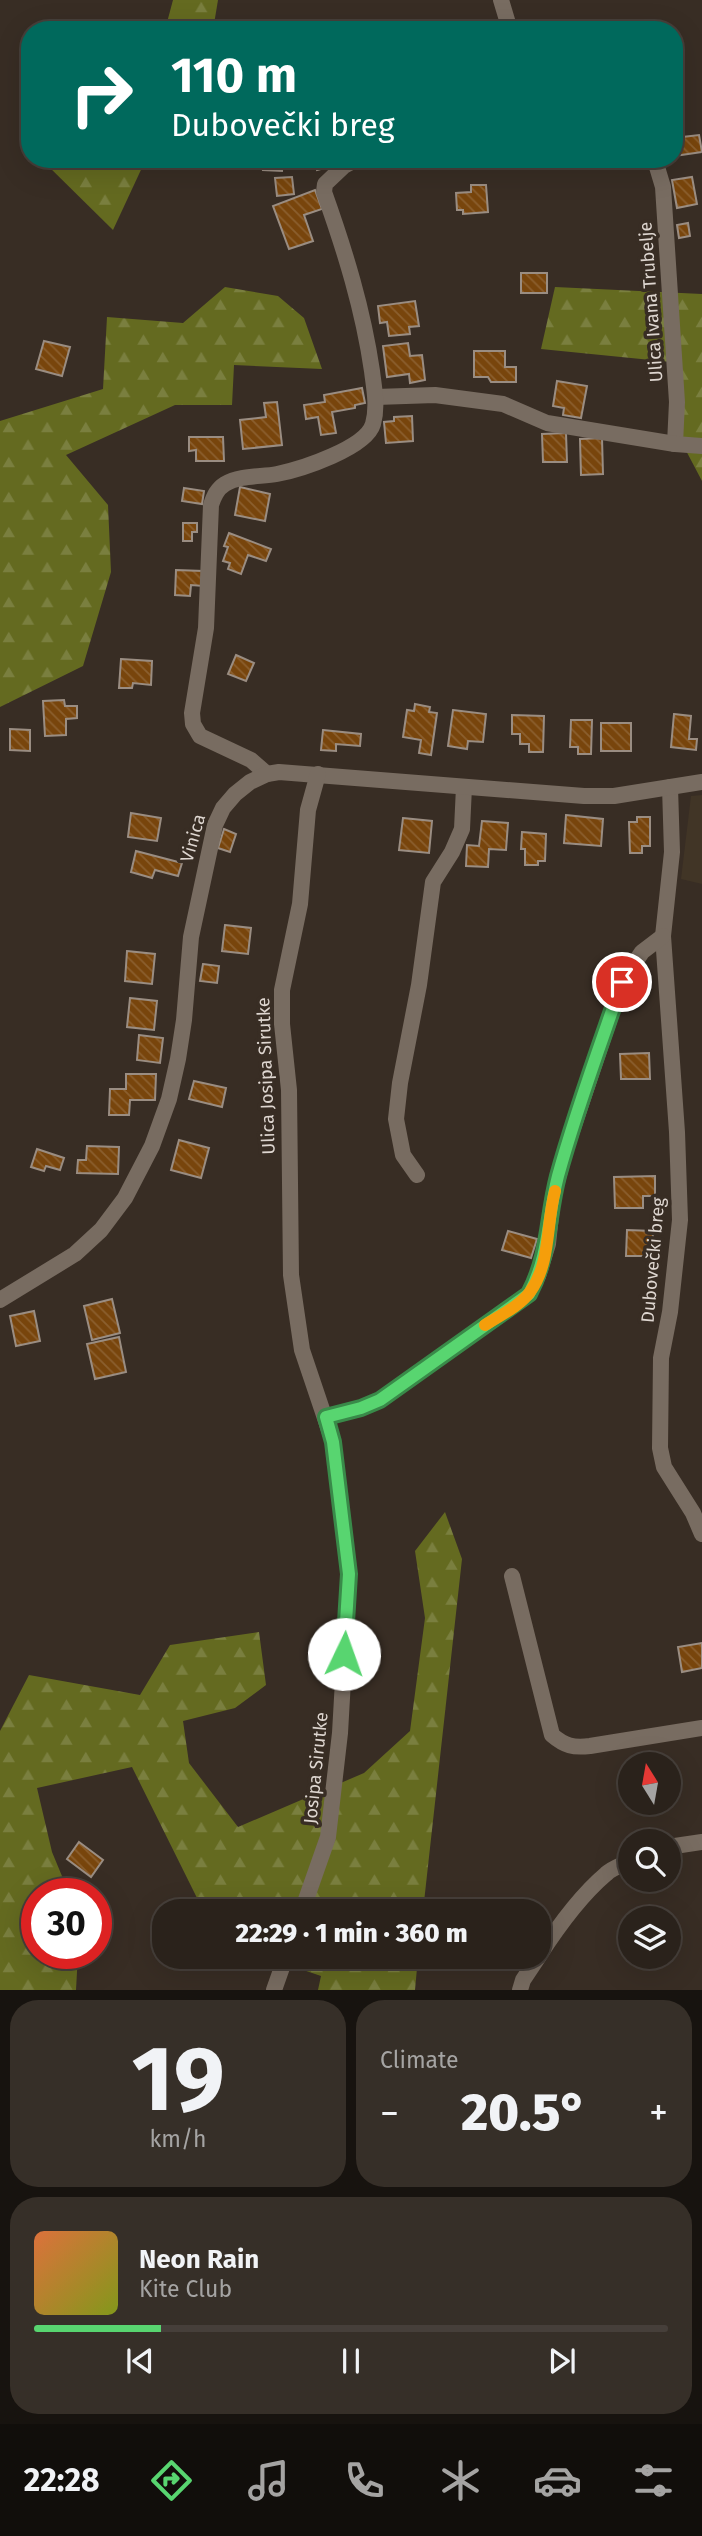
<!DOCTYPE html>
<html lang="en">
<head>
<meta charset="utf-8">
<style>
	body { margin:0; font-family:"Fira Sans",sans-serif; background:#362f28; color:#f1f3f6; height:100vh; display:flex; flex-direction:column; font-size:26px; white-space:nowrap }
	* { box-sizing:border-box; margin:0 }
	p { font-size:23px; color:#a5a4a3 }
	.icon { flex:none; width:38px; height:38px; fill:none; stroke:currentColor; stroke-width:2; stroke-linecap:round; stroke-linejoin:round }
	.map { position:relative; height:1990px; overflow:hidden }
	.details { display:flex; flex-direction:column; gap:10px; padding:10px; background:#17130f; flex:1 }
	.details>* { flex:none }
	.hud { position:absolute; left:21px; top:21px; width:662px; height:147px; border-radius:28px; box-shadow:0 7px 28px #0002,0 0 0 2px #463f3a; background:#00695c; color:#fff; overflow:hidden }
	.needle { width:46px; rotate:349deg }
	.buttons { position:absolute; left:618px; top:1752px; display:grid; gap:14px }
	.buttons a { display:grid; place-items:center; width:63px; height:63px; border-radius:50%; background:#2a221b; box-shadow:0 7px 28px #0002,0 0 0 2px #463f3a; font-size:35px }
	.speed { position:absolute; left:21px; top:1878px; display:flex; gap:14px; font-size:35px; font-weight:700; text-align:center }
	.speed>* { display:grid; place-content:center; width:91px; height:91px; border-radius:50%; background:#2a221b; box-shadow:0 7px 28px #0002,0 0 0 2px #463f3a; line-height:1 }
	.speed .limit { border:10px solid #d22; background:#fff; color:#111 }
	.pin { position:absolute; display:grid; place-items:center; width:60px; height:60px; color:#fff; margin:-30px; border:4px solid #fff; border-radius:50%; box-shadow:0 2px 7px #0007 }
	.me { position:absolute; width:77px; margin:-38px; rotate:3deg; stroke-linejoin:round; filter:drop-shadow(0 0 5px #0008) }
	.turn { display:flex; align-items:center; gap:24px; height:147px; padding:0 35px; font-size:32px }
	.turn .icon { width:91px; height:91px; stroke-width:2.5 }
	.turn b { display:block; font-size:49px; line-height:60px }
	.big { font-size:52px; font-weight:800; line-height:1.1 }
	.details .tile { flex:1; display:flex; flex-direction:column; justify-content:center; gap:10px; min-width:0; padding:0 24px; border-radius:28px; background:#362f28 }
	.details .dial { align-items:center; gap:0 }
	.dial b { font-size:91px; line-height:1 }
	.song { display:flex; align-items:center; gap:21px }
	.cover { width:84px; height:84px; border-radius:10px; background:linear-gradient(135deg,hsl(20 70% 55%),hsl(70 70% 35%)) }
	.played { height:7px; border-radius:4px; background:linear-gradient(90deg,#58d570 20%,#463f3a 20%) }
	.keys { display:flex; justify-content:space-around; direction:ltr }
	.heat { display:flex; justify-content:space-between; align-items:center; font-size:38px; direction:ltr }
	.details .tiles { flex:1; display:grid; gap:10px; grid-template-columns:1fr 1fr }
	.tile:last-child { grid-column:span 2 }
	.trip { position:absolute; left:152px; top:1899px; width:399px; height:70px; border-radius:28px; background:#2a221b; box-shadow:0 7px 28px #0002,0 0 0 2px #463f3a; font-weight:800; line-height:70px; text-align:center }
	.dock { display:flex; height:112px; justify-content:space-around; align-items:center; background:#110e0b; color:#a5a4a3 }
	.dock .icon { width:49px; height:49px }
	.dock .on { color:#58d570 }
	.dock b { font-size:32px; color:#f1f3f6 }
	.map>svg:first-child { display:block }
	.education { fill:#413526 }
	.forest { fill:url(#forest-firs) }
	.building { fill:url(#building-back-hatch); stroke:#9a8d82; stroke-width:2 }
	.lines { fill:none; stroke-linecap:round; stroke-linejoin:round }
	.street { stroke:#786c61; stroke-width:16 }
	.route-casing { stroke:#398a49; stroke-width:18 }
	.route { stroke:#58d570; stroke-width:12 }
	.slow { stroke:#f59e0b; stroke-width:12 }
	.labels { text-anchor:middle; stroke-width:7; stroke-linejoin:round; paint-order:stroke }
	.street-label { font-size:18px; fill:#ded6d0; stroke:#382d24 }
</style>
</head>
<body>
<div class="map">
<svg width="702" height="1990" viewBox="0 0 702 1990">
	<defs>
		<pattern id="forest-firs" width="22" height="20" patternUnits="userSpaceOnUse" patternTransform="scale(1.75)"><rect width="22" height="20" fill="#646a20"/><path d="M5 1l3.5 6h-7zM16 11l3.5 6h-7z" fill="#7a7f3f"/></pattern>
		<pattern id="building-back-hatch" width="6" height="6" patternUnits="userSpaceOnUse" patternTransform="scale(1.75)"><rect width="6" height="6" fill="#78450c"/><path d="M-1 5l2 2M0 0l6 6M5-1l2 2" fill="none" stroke="#8b5f2e"/></pattern>
	</defs>
	<rect width="100%" height="100%" fill="#382d24"/>
	<path class="education" d="M702 795V884L681 879 691 796Z"/>
	<g class="forest">
		<path d="M173 0H218L213 30H165Z"/>
		<path d="M41 159H146L113 230Z"/>
		<path d="M225 287 278 296 304 318 322 369 234 365 232 405H175L66 455 108 505 111 572 83 666 0 707V421L103 389 107 317 183 323Z"/>
		<path d="M555 287 702 294V481L672 424 671 362 541 349Z"/>
		<path d="M445 1512 462 1559 423 1911H206L201 1906 132 1767 37 1788 52 1852 69 1893 37 1894V1953H78L76 1990H0V1731L29 1675 140 1695 170 1645 259 1632 266 1685 235 1708 183 1721 189 1763 238 1827 364 1773 410 1731 425 1618 415 1551Z"/>
		<path d="M265 1957H418L415 1990H318L321 1976Z"/>
	</g>
	<g class="building">
		<rect x="302" y="20" width="21" height="10"/>
		<path d="M699 135 702 152 674 156V138Z"/>
		<path d="M264 159H283L282 171 263 170Z"/>
		<path d="M313 159H330L332 166 317 170Z"/>
		<path d="M292 177 294 194 277 196 275 178Z"/>
		<path d="M692 177 697 204 677 208 672 180Z"/>
		<path d="M471 185H486L488 212 463 214V210H457L456 193 471 192Z"/>
		<path d="M315 190 322 209 304 215 313 241 289 249 273 206Z"/>
		<path d="M688 223 690 236 679 238 677 225Z"/>
		<rect x="521" y="273" width="26" height="20"/>
		<path d="M415 301 419 326 409 327 410 334 389 336 387 322 380 323 378 306Z"/>
		<path d="M44 341 70 347 62 376 36 369Z"/>
		<path d="M408 343 410 356 422 355 425 380 410 383 409 374 387 377 383 346Z"/>
		<path d="M474 351H505V367H516V382H491L488 377H474Z"/>
		<path d="M557 381 587 386 581 418 563 415 564 408 553 406Z"/>
		<path d="M362 388 365 403 355 405V408L332 412 336 433 321 435 318 417 306 419 304 405 325 402 324 395Z"/>
		<path d="M277 402 282 445 243 449 240 420 266 417 264 403Z"/>
		<path d="M412 416 413 441 386 443 384 422 394 421V417Z"/>
		<path d="M566 433 567 462H543L542 434Z"/>
		<path d="M189 437H223L224 461H196V450L189 451Z"/>
		<path d="M602 438 603 474 581 475 580 439Z"/>
		<path d="M240 487 270 494 265 521 235 515Z"/>
		<path d="M184 488 204 491 202 504 182 501Z"/>
		<path d="M183 523H197V532H192V541H183Z"/>
		<path d="M229 533 271 549 266 561 248 555 241 574 228 569 230 563 223 561 228 547 224 546Z"/>
		<path d="M176 570 203 571V586L191 585 190 596 175 595Z"/>
		<path d="M236 655 254 663 246 681 228 674Z"/>
		<path d="M121 659 152 661 151 685 133 683 132 688H119Z"/>
		<path d="M64 700 65 706H77V718L66 719V735L45 736 43 701Z"/>
		<path d="M415 704 430 707 429 712 437 713 431 755 419 753 421 740 403 737 407 710 414 711Z"/>
		<path d="M453 710 486 714 483 742 468 741 467 749 448 746Z"/>
		<path d="M674 714 691 716 689 739H697L696 750 671 747Z"/>
		<path d="M512 715 544 716 543 752H529V744H520V734H512Z"/>
		<path d="M571 720H592L591 754H578V747H570Z"/>
		<rect x="601" y="723" width="30" height="28"/>
		<path d="M10 729 30 730V751L10 750Z"/>
		<path d="M323 730 361 734 360 746 336 744V751L321 750Z"/>
		<path d="M131 813 161 818 157 841 128 837Z"/>
		<path d="M566 815 603 819 601 846 564 843Z"/>
		<path d="M637 817H650V846H642V853H630L629 822H637Z"/>
		<path d="M403 818 432 821 429 853 399 850Z"/>
		<path d="M482 821 508 823 506 850 489 849 488 867 466 866 467 845 479 846Z"/>
		<path d="M224 829 236 834 230 852 218 848Z"/>
		<path d="M522 832 546 834 545 861H538V865H525V849H521Z"/>
		<path d="M136 851 182 863 178 876 155 870 152 878 131 872Z"/>
		<path d="M225 925 251 928 248 954 222 951Z"/>
		<path d="M127 951 155 954 152 984 125 981Z"/>
		<path d="M203 964 219 966 217 983 200 981Z"/>
		<path d="M130 998 157 1001 154 1030 127 1027Z"/>
		<path d="M139 1035 163 1038 160 1063 137 1060Z"/>
		<path d="M649 1053 650 1079H621L620 1054Z"/>
		<path d="M126 1074H156L155 1100H130L129 1115H109L110 1089H126Z"/>
		<path d="M194 1081 226 1088 222 1107 189 1099Z"/>
		<path d="M179 1140 209 1148 201 1178 171 1170Z"/>
		<path d="M87 1146 119 1147 118 1174 77 1173 78 1160H86Z"/>
		<path d="M37 1149 64 1158 60 1170 46 1166 44 1171 31 1167Z"/>
		<path d="M655 1176V1196H643V1208H615L614 1177Z"/>
		<path d="M627 1230 653 1231 652 1256H626Z"/>
		<path d="M508 1231 537 1239 531 1258 502 1250Z"/>
		<path d="M112 1299 120 1333 92 1340 84 1306Z"/>
		<path d="M34 1311 40 1341 16 1346 10 1316Z"/>
		<path d="M119 1337 126 1372 95 1379 87 1344Z"/>
		<path d="M702 1643V1668L682 1672 678 1647Z"/>
		<path d="M79 1842 103 1860 91 1877 67 1859Z"/>
	</g>
	<g class="lines">
		<g class="street">
			<path d="M501 0 510 30"/>
			<path d="M652 159 657 167 663 187 677 402 675 444"/>
			<path d="M376 397 435 395 503 404 547 423 675 444 702 446"/>
			<path d="M267 774 251 760 200 736 193 724 192 713 206 628 211 505C214 496 217 489 225 484 240 475 261 477 277 474 302 469 366 448 373 424 378 406 374 388 372 371 363 309 345 251 324 192L325 184 344 166 357 159"/>
			<path d="M670 787 672 852 663 936 677 1132 680 1220 670 1312 661 1358 660 1448 664 1467 693 1513 702 1534"/>
			<path d="M417 1175 403 1155 396 1119 400 1083 419 985 433 882 452 852 462 829 464 787"/>
			<path d="M0 1300 75 1254 101 1230 125 1198 152 1146 169 1099 178 1059 184 1020 191 937 215 825 223 808 235 794 250 782 267 774 279 772 584 796H614L702 782"/>
			<path d="M326 1417 361 1408 380 1400 529 1294 538 1276 548 1244 553 1197 565 1152 622 982 642 952 663 936"/>
			<path d="M512 1576 552 1735C565 1746 573 1748 590 1746L702 1728"/>
			<path d="M668 1847 702 1842"/>
			<path d="M302 1911 328 1837 340 1733 349 1575 333 1442 302 1350 291 1275 289 1090 282 1024V990L300 904 308 810 318 774"/>
			<path d="M539 1956C557 1928 580 1896 606 1874 612 1868 622 1865 630 1861"/>
			<path d="M274 1990 286 1956"/>
			<path d="M520 1990 523 1980 539 1956"/>
		</g>
	</g>
	<g class="lines">
		<g class="route-casing">
			<path id="route" d="M344 1654 349 1574 333 1442 326 1417 361 1408 380 1400 529 1294C550 1254 547 1218 558 1176 576 1110 600 1046 622 982"/>
		</g>
		<use href="#route" class="route"/>
		<path class="slow" d="M485 1325C499 1316 520 1306 530 1292 551 1263 546 1224 555 1191"/>
	</g>
	<g class="labels">
		<g class="street-label">
			<text transform="translate(651 302) rotate(-94)" y="6">Ulica Ivana Trubelje</text>
			<text transform="translate(193 838) rotate(-74)" y="6">Vinica</text>
			<text transform="translate(266 1076) rotate(-92)" y="6">Ulica Josipa Sirutke</text>
			<text transform="translate(653 1260) rotate(-85)" y="6">Dubovečki breg</text>
			<text transform="translate(316 1768) rotate(-84)" y="6">Josipa Sirutke</text>
		</g>
	</g>
</svg>
<div class="buttons">
<a><svg class="needle" viewBox="-14 -14 28 28"><path d="M0-13l5 13h-10z" fill="#e53935"/><path d="M0 13l5-13h-10z" fill="#a5a4a3"/></svg></a>
<a><svg class="icon" aria-label="search" viewBox="0 0 24 24"><circle cx="10" cy="10" r="6"/><path d="M15 15l6 6"/></svg></a>
<a><svg class="icon" aria-label="layers" viewBox="0 0 24 24"><path d="M12 4l9 5-9 5-9-5zM3 14l9 5 9-5"/></svg></a>
</div>
<div class="speed"><div class="limit">30</div></div>
<div class="pin" style="left:622px;top:982px;background:#d93025"><svg class="icon" aria-label="arrive" viewBox="0 0 24 24"><path d="M6 21V4h12l-3 4 3 4H6"/></svg></div>
<svg class="me" style="left:344px;top:1654px" viewBox="-20 -20 40 40"><circle r="19" fill="#fff"/><path d="M0-13L10 11 0 6-10 11z" fill="#58d570"/></svg>
<div class="trip">22:29 · 1 min · 360 m</div>
<div class="hud">
<div class="turn"><svg class="icon" aria-label="right" viewBox="0 0 24 24"><path d="M7 20v-9h11M14 6l5 5-5 5"/></svg><div><b>110 m</b>Dubovečki breg</div></div>
</div>
</div>
<section class="details">
<div class="tiles">
<div class="tile dial"><b>19</b><p>km/h</p></div>
<div class="tile"><p>Climate</p>
<div class="heat"><a>−</a><b class="big">20.5°</b><a>+</a></div>
</div>
<div class="tile">
<div class="song"><i class="cover"></i><div><b>Neon Rain</b><p>Kite Club</p></div></div>
<div class="played"></div>
<div class="keys"><svg class="icon" aria-label="previous" viewBox="0 0 24 24"><path d="M18 5L8 12l10 7zM5 5v14"/></svg><svg class="icon" aria-label="pause" viewBox="0 0 24 24"><path d="M8 5v14M16 5v14"/></svg><svg class="icon" aria-label="next" viewBox="0 0 24 24"><path d="M6 5l10 7-10 7zM19 5v14"/></svg></div>
</div>
</div>
</section>
<nav class="dock">
<b>22:28</b>
<svg class="icon on" aria-label="directions" viewBox="0 0 24 24"><path d="M12 3l9 9-9 9-9-9zM9 14v-3h6M13 9l2 2-2 2"/></svg>
<svg class="icon" aria-label="music" viewBox="0 0 24 24"><path d="M9 18V5l10-2v13"/><circle cx="6" cy="18" r="3"/><circle cx="16" cy="16" r="3"/></svg>
<svg class="icon" aria-label="phone" viewBox="0 0 24 24"><path d="M5 4h4l2 5-3 2q2 4 5 5l2-3 5 2v4C11 20 4 13 5 4z"/></svg>
<svg class="icon" aria-label="climate" viewBox="0 0 24 24"><path d="M12 3v18M4 7l16 10M4 17L20 7"/></svg>
<svg class="icon" aria-label="car" viewBox="0 0 24 24"><path d="M5 17H2v-5l4-1 3-4h7l3 4 3 1v5h-3M9 17h6M6 11h13"/><circle cx="7" cy="17" r="2"/><circle cx="17" cy="17" r="2"/></svg>
<svg class="icon" aria-label="filters" viewBox="0 0 24 24"><path d="M4 7h16M4 17h16"/><circle cx="9" cy="7" r="2"/><circle cx="15" cy="17" r="2"/></svg>
</nav>
</body>
</html>
